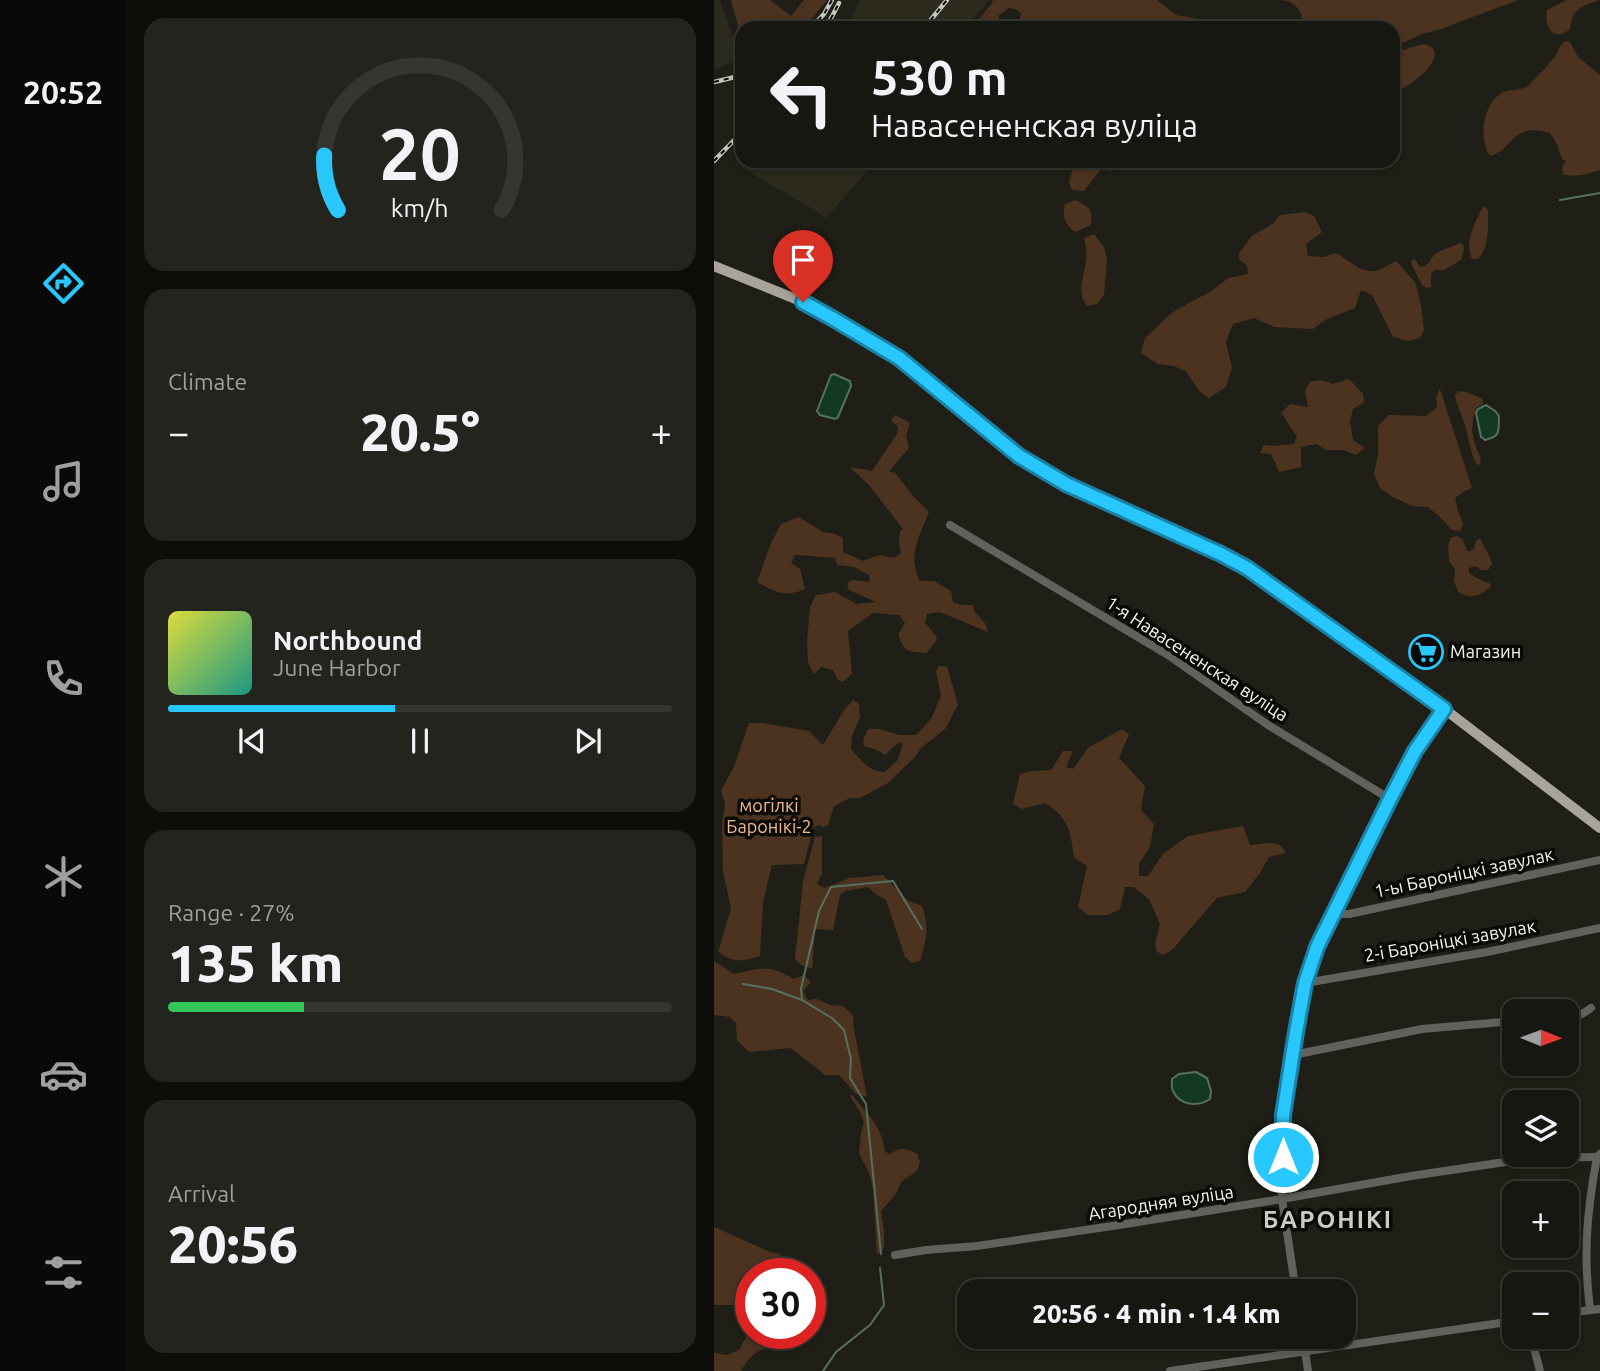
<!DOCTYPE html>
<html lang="en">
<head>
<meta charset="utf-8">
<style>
	body { margin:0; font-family:Ubuntu,sans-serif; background:#24241f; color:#f1f3f6; height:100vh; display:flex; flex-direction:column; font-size:26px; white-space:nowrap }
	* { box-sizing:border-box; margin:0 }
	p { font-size:23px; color:#9e9f9f }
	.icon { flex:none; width:38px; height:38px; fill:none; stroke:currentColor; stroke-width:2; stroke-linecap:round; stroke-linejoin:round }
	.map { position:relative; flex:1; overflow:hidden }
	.details { display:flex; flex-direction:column; gap:18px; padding:18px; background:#0d0d09; width:588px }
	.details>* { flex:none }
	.hud { position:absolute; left:21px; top:21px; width:665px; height:147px; border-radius:21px; box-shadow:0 4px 10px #0003,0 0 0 2px #363631; background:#171711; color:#f1f3f6; overflow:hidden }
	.needle { width:46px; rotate:91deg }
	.fabs { position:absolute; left:788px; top:999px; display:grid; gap:14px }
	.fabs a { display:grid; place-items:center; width:77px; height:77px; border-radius:14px; background:#171711; box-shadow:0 4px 10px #0003,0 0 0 2px #363631; font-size:35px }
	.speed { position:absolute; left:21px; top:1258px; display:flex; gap:14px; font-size:35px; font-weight:700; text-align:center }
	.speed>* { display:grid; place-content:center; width:91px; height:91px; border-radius:50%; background:#171711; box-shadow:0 4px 10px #0003,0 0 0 2px #363631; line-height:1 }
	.speed .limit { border:10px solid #d22; background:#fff; color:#111 }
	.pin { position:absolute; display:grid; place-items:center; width:60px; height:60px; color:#fff; margin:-72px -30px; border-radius:50% 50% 50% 0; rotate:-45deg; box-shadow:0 0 7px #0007 }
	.pin .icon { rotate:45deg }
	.me { position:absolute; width:77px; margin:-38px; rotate:0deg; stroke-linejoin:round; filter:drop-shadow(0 0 5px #0008) }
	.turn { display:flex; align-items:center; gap:24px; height:147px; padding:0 21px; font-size:32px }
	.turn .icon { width:91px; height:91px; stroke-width:2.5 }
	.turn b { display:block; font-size:49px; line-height:60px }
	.big { font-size:52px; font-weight:800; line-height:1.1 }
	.details .tile { flex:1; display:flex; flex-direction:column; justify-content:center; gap:10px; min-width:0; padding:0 24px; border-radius:21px; background:#24241f }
	.details .dial { align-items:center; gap:0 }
	.dial svg { height:182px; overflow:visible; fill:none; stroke:#363631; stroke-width:7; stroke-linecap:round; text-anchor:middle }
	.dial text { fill:#f1f3f6; stroke:none }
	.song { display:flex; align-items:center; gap:21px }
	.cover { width:84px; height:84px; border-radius:10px; background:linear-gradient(135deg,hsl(60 70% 55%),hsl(170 70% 35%)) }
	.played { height:7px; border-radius:4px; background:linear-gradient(90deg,#28c8ff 45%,#363631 45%) }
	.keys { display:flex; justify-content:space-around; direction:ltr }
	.heat { display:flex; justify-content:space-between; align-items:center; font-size:38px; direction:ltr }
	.charge { height:10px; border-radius:5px; background:linear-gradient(90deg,#34c759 27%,#363631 0) }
	.trip { position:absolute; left:243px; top:1279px; width:399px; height:70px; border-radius:21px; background:#171711; box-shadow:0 4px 10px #0003,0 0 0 2px #363631; font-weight:800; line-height:70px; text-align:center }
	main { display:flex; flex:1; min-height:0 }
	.tab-bar { display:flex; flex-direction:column; width:126px; justify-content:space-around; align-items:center; background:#090907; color:#9e9f9f }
	.tab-bar .icon { width:49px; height:49px }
	.tab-bar .current { color:#28c8ff }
	.tab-bar b { font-size:32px; color:#f1f3f6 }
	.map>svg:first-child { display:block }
	.built { fill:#2b2a1d }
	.green { fill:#4c3320 }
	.water { fill:#133923; stroke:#577160; stroke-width:2 }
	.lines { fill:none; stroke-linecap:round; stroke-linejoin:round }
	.stream { stroke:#577160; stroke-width:2 }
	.minor { stroke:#63615d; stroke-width:8 }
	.major { stroke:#a8a49c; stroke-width:10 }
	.rail-casing { stroke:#c7c7c0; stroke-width:4.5 }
	.rail { stroke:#090906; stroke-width:2; stroke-dasharray:5; stroke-linecap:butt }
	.route-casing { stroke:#1a82a6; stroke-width:18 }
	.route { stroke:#28c8ff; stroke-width:12 }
	.labels { text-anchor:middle; stroke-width:7; stroke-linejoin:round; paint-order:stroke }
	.poi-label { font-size:18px; fill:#f5f5ef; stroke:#090906; text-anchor:start }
	.street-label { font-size:18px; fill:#f5f5ef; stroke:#090906 }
	.park-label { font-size:18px; fill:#f2b98c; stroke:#090906 }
	.district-label { font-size:24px; font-weight:bold; letter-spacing:2px; fill:#cbcbc1; stroke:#090906 }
</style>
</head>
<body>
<main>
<nav class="tab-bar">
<b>20:52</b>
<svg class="icon current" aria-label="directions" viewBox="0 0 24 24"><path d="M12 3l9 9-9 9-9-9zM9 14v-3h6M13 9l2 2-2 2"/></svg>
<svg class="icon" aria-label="music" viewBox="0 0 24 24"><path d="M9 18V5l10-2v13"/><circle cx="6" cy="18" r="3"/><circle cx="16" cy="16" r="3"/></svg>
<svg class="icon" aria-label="phone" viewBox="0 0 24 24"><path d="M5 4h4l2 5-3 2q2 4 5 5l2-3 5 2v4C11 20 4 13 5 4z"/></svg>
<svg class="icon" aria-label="climate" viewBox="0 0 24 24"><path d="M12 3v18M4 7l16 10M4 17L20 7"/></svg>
<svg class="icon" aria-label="car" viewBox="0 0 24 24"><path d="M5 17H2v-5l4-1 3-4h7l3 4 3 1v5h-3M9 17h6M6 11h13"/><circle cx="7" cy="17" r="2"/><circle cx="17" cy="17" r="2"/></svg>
<svg class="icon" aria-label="filters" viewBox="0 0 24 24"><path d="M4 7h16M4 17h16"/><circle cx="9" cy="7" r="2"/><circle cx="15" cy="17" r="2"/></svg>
</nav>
<section class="details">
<div class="tile dial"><svg viewBox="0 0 100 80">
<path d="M14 69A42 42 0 1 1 86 69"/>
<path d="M14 69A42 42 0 0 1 8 45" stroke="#28c8ff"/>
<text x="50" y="56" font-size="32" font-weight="700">20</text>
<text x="50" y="72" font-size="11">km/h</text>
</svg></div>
<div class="tile"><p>Climate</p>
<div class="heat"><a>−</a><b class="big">20.5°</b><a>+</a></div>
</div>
<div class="tile">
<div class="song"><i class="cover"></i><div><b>Northbound</b><p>June Harbor</p></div></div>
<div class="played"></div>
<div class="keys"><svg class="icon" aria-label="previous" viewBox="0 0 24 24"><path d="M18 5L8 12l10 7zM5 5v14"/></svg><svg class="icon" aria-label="pause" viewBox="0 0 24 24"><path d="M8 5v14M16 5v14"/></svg><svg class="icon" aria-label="next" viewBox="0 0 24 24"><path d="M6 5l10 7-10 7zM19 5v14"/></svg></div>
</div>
<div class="tile"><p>Range · 27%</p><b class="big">135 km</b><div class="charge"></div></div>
<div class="tile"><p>Arrival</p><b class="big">20:56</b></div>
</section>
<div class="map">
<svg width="886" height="1371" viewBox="0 0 886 1371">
	<rect width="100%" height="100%" fill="#1f1f17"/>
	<g class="built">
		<path d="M0 0H6L25 54 22 61 0 69Z"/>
		<path d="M146 0H275L252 28H133Z"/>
		<path d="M28 157V161H162L112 218 97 208 40 175 22 163Z"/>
	</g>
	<g class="green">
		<path d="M17 0H56L77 16 90 0H113L90 28H28V40Z"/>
		<path d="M279 0H443L462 15 494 21 506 28H305L307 13 301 9 295 8 285 15 283 25 285 28H258L278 3Z"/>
		<path d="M568 0H804L727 29 708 34 679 47V28H580L581 24 588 21C588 9 579 1 568 0Z"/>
		<path d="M853 0H885C866 8 859 7 856 29 839 43 830 27 833 10Z"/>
		<path d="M851 41 856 42 864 57 886 75V170C874 174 861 178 849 174 847 167 849 166 852 161L848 159 843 144 836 133C796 122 802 148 776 156 764 139 769 101 790 92 799 88 808 92 816 84 823 76 832 68 839 59 844 53 845 46 851 41Z"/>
		<path d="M709 44C743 51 694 90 679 92V53Z"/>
		<path d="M366 161H412V163L398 171 387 169 370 191 358 190 355 181 358 171Z"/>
		<path d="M362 200C376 208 379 209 377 225L361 232C351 224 348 217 351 204Z"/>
		<path d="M770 206 774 210C774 226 776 247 764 259H758C750 241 761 224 768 208Z"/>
		<path d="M592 212 600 216 608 232 592 244 594 256 610 257 620 253C633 257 646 274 661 271 668 269 676 264 682 261L701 282 707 305 710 330 706 338 695 341 679 337 658 295 647 290 641 308 613 319 599 329 560 327 540 318 519 324 512 342 518 368 512 387 495 398 485 391 472 371 460 366 444 364 427 353 431 338 459 312 499 290 514 278 534 274 533 266 525 259V253L538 236 560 223 566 215Z"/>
		<path d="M380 234 390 247 393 260 390 295 383 304 373 306C362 292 370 277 372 261 373 253 372 246 370 238Z"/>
		<path d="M745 243 749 244 750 250 747 260 730 270H720L717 274V287L713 288 708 285 697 263 698 260 701 259 706 267C718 265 714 259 723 253 730 248 738 248 745 243Z"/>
		<path d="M635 379 649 394 650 402 639 409 636 421 639 440 651 448 642 455 630 450H613L602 444 587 447V467L565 472 557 454 546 453 550 445 558 446 580 444 583 436C576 428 573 420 567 413L576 404 594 407 591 391 596 382 607 380 619 384Z"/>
		<path d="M726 389 758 488 749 492 741 498 744 511 749 524 746 531 738 530 728 519 714 507 698 506 677 496 666 488 660 474 664 455V426L675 415 712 416 723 407 722 397Z"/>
		<path d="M744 391 752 392 769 399V404L763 407C757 420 757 434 762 447 764 454 768 456 766 464L763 465C756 454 755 438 751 425 748 415 743 406 741 396Z"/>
		<path d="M181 415 196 423 192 436 195 448 175 471 181 473 200 497 215 512C205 537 193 556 206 581H220L237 591 239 602 247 605H259L260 611 271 623 274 632 226 612 213 614 211 623 223 637 221 643 212 653C194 652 190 652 184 634L191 623 185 615 159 613 134 631 138 674 129 682 124 680 119 670 107 667 100 674 94 662 93 642 96 607 102 595 121 592 142 604 162 602 135 590 133 584 137 580 155 582 156 576 140 567 123 565 121 558 81 555 77 563 86 569 91 589C71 598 61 592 43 582L57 543 67 524 85 517 109 532 121 534 129 538V552L149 561 166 555 180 558 187 553 185 542 186 531 189 529 155 485 136 467 158 471 183 434 184 426 177 421Z"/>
		<path d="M743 536 748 539 753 551H756L760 549 762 540 766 539 776 557 778 564 774 570H767L761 566 755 568V573L762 578 777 584 776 587C766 597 756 599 744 592L740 581 741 569 735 561 734 548 736 538Z"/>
		<path d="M225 666H233L244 705 231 729 207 748 200 758 174 783 146 798H136L120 806 114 825 109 827 105 825 99 828 90 864 58 865 49 902 46 956C28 962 20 963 4 952L17 909 9 871 8 824 11 804 7 790 19 769 35 723H49L95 731 109 745 130 710 139 700 145 704 146 717 138 736 137 749C146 760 156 772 171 772L183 761 189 744 185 742 171 755 163 750 150 746 149 740 154 729H166L185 735H202L217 719 227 696 222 671Z"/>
		<path d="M408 729 415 734 405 758 431 786 427 810 440 824 436 847 425 864V876H434L449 854 474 836 529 826 536 845C550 844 565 838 572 853L555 857 546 873 531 892 503 898 459 949 450 955 443 952 441 944 446 924 435 899 420 887H411L406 909 394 915H374L364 907 373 866 360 858C357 832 354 817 331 803L308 809 299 804 306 774 317 771 337 770 349 751H359L352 767 359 769 374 748Z"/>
		<path d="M108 836V873L103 884 111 888 135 878 169 875 193 900 208 906C216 926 212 942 206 961L198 963 191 957 172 900 163 895 154 887 132 891 126 895 119 930 101 929 98 969 87 965 81 959 89 881 101 837Z"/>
		<path d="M0 961 20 974C50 968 52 964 80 979L90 975 97 982 89 991 94 1000 103 999 117 1005 129 1006 139 1015 140 1029 153 1097 142 1094 125 1075H111L77 1048 35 1052 23 1040 22 1023 16 1017 0 1015Z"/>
		<path d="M137 1094C153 1113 168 1126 171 1152L176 1154C186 1147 192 1148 203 1154L206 1161 204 1170 187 1182 182 1194 167 1211 170 1231V1248L163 1255 159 1188 155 1173 145 1153 147 1133 150 1123 147 1114 136 1096Z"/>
		<path d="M0 1227 56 1252 66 1254 71 1262V1274H37V1310L34 1305H0Z"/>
		<path d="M37 1327V1334H74C67 1346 54 1347 43 1352 36 1356 31 1364 27 1371H0V1353L14 1355 26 1349Z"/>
	</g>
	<g class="water">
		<path d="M120 374 136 381 137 386 124 417 121 419 106 415 103 411 117 375Z"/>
		<path d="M772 405 781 411 785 416C784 431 788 436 771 440L767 437 762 413 764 409Z"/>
		<path d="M482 1072 493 1078 497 1091 496 1099C484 1107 466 1106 459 1091 457 1087 458 1083 458 1079L465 1074Z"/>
	</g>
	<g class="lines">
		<g class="stream">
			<path d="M846 200 886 193"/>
			<path d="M29 984 58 989 88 1000"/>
			<path d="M167 1254 152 1104 136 1078 137 1059 130 1030 118 1018 88 1000 87 989 105 911 117 887 179 881 208 929"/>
			<path d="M109 1371 122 1352 156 1325 170 1305 166 1268"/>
		</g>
		<g class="minor">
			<path d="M236 525 454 655 554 725 676 799"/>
			<path d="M620 914H635L886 860"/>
			<path d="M591 983 773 952 886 928"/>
			<path d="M852 1016 868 1014 877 1008"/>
			<path d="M579 1055 708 1029 800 1021"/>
			<path d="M181 1255 212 1250 263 1246 405 1225 568 1199 697 1176 818 1158 883 1157"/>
			<path d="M582 1292 568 1199 569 1115 591 983 603 947 676 799 701 751 730 709"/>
			<path d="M876 1309C869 1254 873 1211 883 1157L886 1154"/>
			<path d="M852 1313 886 1309"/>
			<path d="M589 1337 594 1371"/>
			<path d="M815 1337 820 1348 826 1371"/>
			<path d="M456 1371 800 1321"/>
		</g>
		<path class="major" d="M0 266 89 302 151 337 185 358 305 456 352 484 507 554 533 568 716 698 886 828"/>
		<g class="rail-casing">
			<g id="rail">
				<path d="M97 28 110 14 118 0"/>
				<path d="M112 28 125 3"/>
				<path d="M210 28 233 0"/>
				<path d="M0 82 21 77 28 74"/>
				<path d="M0 161 28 132"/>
			</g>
		</g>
		<use href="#rail" class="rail"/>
	</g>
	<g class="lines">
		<g class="route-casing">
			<path id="route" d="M89 302 118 318 185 358 305 456 352 484 507 554 533 568 730 709 701 751 676 799 603 947 591 983 582 1032 569 1115V1157"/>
		</g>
		<use href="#route" class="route"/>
	</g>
	<defs>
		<g id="supermarket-ring" transform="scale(1.75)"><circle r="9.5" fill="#090906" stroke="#28c8ff" stroke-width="1.5"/><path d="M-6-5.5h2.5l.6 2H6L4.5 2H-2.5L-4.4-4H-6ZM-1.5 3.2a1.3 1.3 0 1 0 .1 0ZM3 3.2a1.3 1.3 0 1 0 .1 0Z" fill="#28c8ff"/></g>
	</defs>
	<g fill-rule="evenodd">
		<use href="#supermarket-ring" x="712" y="652"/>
	</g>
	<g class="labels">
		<g class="poi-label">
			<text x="736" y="658">Магазин</text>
		</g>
		<g class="street-label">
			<text transform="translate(483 659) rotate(33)" y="6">1-я Навасененская вуліца</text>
			<text transform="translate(750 873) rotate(-12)" y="6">1-ы Бароніцкі завулак</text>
			<text transform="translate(736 941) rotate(-10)" y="6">2-і Бароніцкі завулак</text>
			<text transform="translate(447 1203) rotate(-9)" y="6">Агародняя вуліца</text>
		</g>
		<g class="park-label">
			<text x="55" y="812">могілкі<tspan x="55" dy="21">Баронікі-2</tspan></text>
		</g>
		<g class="district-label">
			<text x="614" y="1228">БАРОНІКІ</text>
		</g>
	</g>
</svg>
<div class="fabs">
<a><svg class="needle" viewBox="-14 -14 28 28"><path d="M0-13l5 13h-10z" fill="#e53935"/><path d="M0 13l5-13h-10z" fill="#9e9f9f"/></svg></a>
<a><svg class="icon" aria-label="layers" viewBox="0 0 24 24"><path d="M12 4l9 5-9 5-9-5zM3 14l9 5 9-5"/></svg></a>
<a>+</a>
<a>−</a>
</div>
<div class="speed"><div class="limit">30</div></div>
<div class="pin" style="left:89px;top:302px;background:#d93025"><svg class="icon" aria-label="arrive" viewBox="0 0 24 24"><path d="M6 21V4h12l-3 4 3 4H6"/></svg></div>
<svg class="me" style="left:569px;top:1157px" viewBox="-20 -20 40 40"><circle r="17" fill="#28c8ff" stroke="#fff" stroke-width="3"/><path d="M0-11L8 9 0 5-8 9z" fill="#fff"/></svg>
<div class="trip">20:56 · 4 min · 1.4 km</div>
<div class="hud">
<div class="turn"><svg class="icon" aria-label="left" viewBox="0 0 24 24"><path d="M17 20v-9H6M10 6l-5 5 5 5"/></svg><div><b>530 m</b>Навасененская вуліца</div></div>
</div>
</div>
</main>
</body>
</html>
